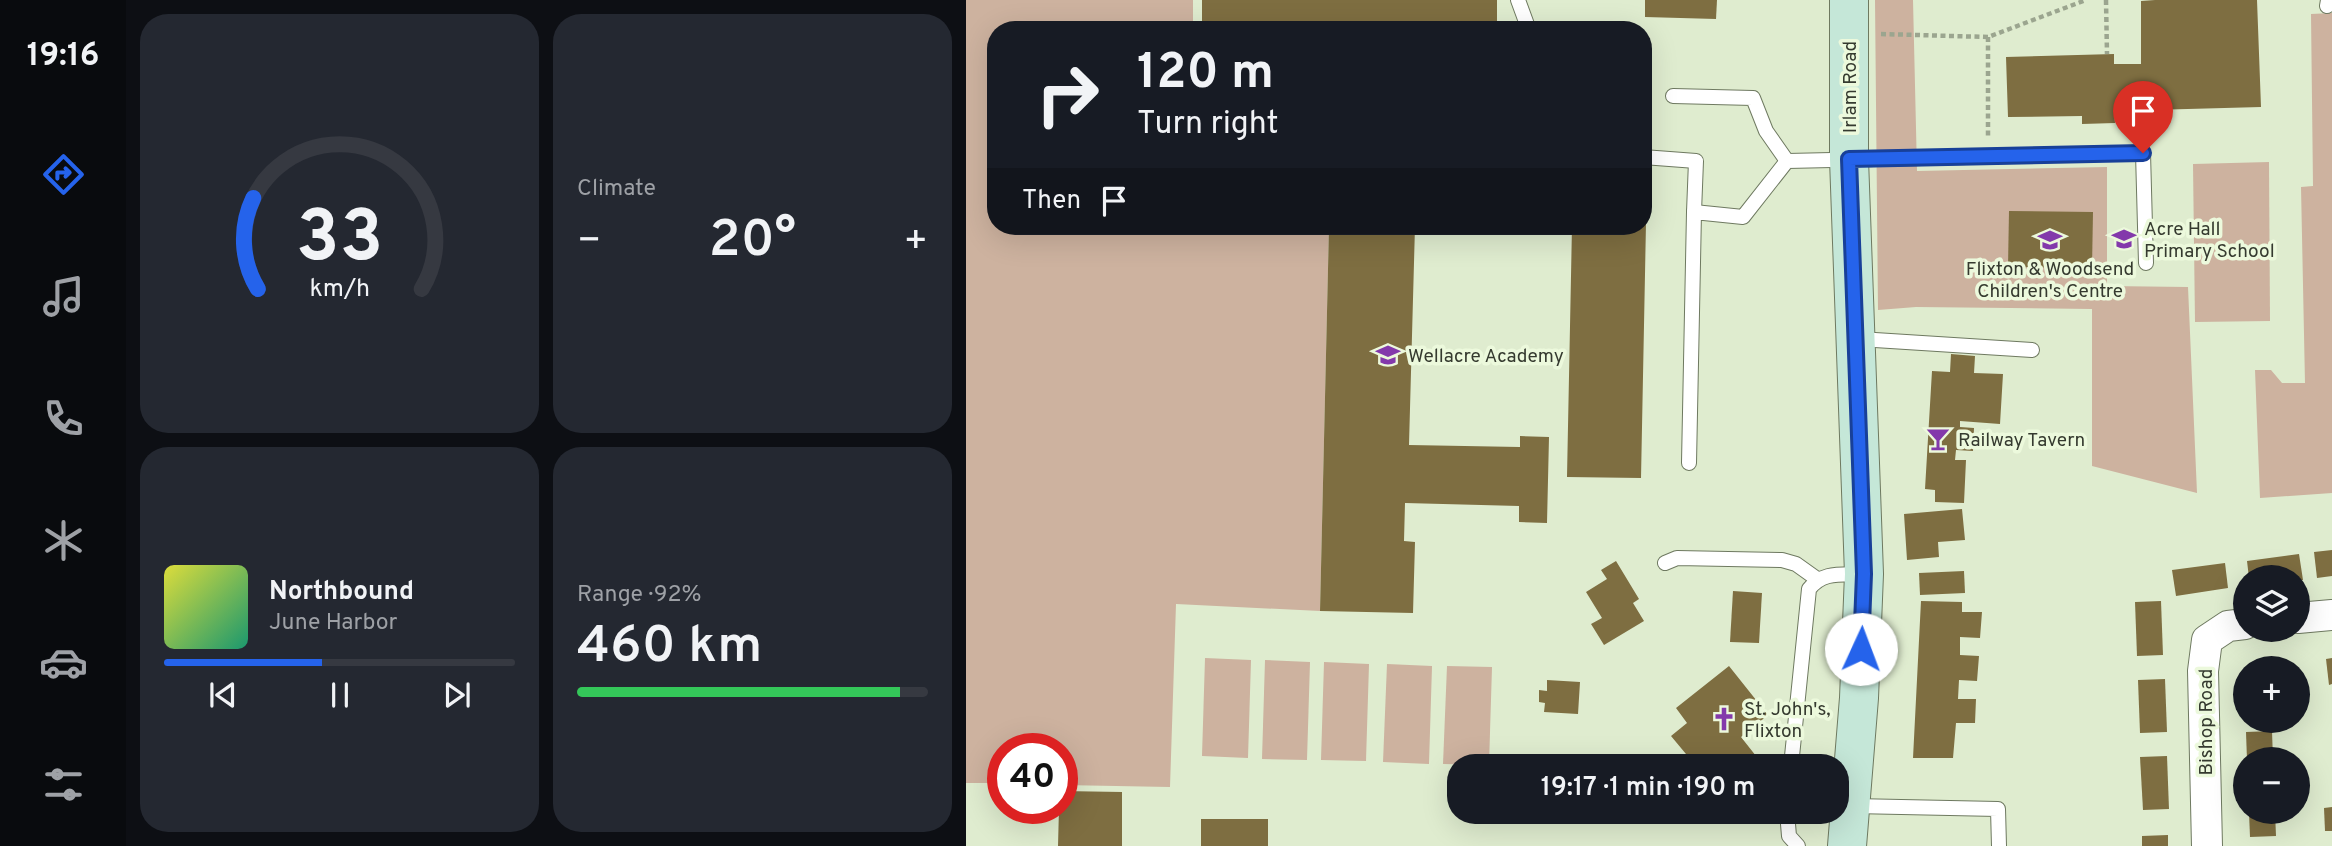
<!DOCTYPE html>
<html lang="en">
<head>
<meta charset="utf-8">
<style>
	body { margin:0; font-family:Overpass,sans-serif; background:#242831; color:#f1f3f6; height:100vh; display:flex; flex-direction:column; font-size:26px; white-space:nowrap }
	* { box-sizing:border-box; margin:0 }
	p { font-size:23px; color:#9ea1a6 }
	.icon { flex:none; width:38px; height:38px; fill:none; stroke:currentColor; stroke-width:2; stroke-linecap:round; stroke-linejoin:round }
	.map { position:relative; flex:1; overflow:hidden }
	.panel { display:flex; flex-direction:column; gap:14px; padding:14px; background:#0d0f14; width:840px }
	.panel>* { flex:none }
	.top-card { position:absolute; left:21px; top:21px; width:665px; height:214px; border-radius:28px; box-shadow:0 7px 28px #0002; background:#171b24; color:#f1f3f6; overflow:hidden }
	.tools { position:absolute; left:1267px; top:565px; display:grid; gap:14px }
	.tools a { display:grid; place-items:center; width:77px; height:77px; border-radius:50%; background:#171b24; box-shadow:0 7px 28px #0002; font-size:35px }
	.speed { position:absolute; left:21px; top:733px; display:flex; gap:14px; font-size:35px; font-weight:700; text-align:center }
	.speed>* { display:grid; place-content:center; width:91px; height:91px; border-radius:50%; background:#171b24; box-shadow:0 7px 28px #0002; line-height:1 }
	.speed .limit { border:10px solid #d22; background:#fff; color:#111 }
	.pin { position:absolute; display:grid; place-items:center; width:60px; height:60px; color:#fff; margin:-72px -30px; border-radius:50% 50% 50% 0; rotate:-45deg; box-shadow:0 0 7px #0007 }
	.pin .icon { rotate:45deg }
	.me { position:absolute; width:77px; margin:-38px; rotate:2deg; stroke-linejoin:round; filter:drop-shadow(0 0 5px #0008) }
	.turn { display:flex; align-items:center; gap:24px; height:147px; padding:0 35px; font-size:32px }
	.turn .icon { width:91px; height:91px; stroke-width:2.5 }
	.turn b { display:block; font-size:49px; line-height:60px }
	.then { display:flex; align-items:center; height:66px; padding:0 35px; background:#0003; gap:14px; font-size:26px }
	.big { font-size:52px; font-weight:600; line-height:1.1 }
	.panel .widget { flex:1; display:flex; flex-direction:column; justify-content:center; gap:10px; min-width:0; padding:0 24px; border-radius:28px; background:#242831 }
	.panel .dial { align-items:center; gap:0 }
	.dial svg { height:182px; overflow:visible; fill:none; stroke:#363941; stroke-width:7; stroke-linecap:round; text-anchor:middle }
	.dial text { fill:#f1f3f6; stroke:none }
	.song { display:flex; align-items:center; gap:21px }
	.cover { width:84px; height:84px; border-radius:10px; background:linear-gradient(135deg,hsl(60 70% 55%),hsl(160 70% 35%)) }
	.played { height:7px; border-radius:4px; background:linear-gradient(90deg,#2563eb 45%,#363941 45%) }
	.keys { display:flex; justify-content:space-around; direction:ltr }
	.heat { display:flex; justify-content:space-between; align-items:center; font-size:38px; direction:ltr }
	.charge { height:10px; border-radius:5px; background:linear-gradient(90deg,#34c759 92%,#363941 0) }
	.panel .tiles { flex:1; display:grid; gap:14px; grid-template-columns:repeat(2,1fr) }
	.trip { position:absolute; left:481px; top:754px; width:402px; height:70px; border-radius:28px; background:#171b24; box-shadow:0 7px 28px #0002; font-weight:600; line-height:70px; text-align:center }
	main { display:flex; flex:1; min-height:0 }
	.tab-bar { display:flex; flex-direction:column; width:126px; justify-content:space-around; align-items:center; background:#090b0e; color:#9ea1a6 }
	.tab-bar .icon { width:49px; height:49px }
	.tab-bar .current { color:#2563eb }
	.tab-bar b { font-size:32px; color:#f1f3f6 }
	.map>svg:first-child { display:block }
	.green { fill:#cdb29f }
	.building { fill:#7e6e41 }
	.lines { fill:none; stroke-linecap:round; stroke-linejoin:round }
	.lane-casing { stroke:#6e7960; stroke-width:16 }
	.street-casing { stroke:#6e7960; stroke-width:32 }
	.secondary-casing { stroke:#6e7960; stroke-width:40 }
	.path { stroke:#9ba58f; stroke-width:4.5; stroke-dasharray:5 3.5; stroke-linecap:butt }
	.lane { stroke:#fff; stroke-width:14 }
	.street { stroke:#fff; stroke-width:30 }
	.secondary { stroke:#c5e7d8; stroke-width:38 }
	.route-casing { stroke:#184099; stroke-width:18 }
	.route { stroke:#2563eb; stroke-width:12 }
	.labels { text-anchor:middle; stroke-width:7; stroke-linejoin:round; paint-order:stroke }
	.street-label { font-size:19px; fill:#353a2f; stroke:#ecf9dc }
	.poi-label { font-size:19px; fill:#353a2f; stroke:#ecf9dc; text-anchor:start }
</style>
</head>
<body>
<main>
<nav class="tab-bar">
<b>19:16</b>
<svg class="icon current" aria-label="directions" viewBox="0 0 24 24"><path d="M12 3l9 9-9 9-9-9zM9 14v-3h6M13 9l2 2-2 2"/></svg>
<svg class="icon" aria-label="music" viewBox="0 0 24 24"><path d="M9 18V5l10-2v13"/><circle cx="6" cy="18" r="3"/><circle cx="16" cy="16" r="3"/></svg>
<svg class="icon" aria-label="phone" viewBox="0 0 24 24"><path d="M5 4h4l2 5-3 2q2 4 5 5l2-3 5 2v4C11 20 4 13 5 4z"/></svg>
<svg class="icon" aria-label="climate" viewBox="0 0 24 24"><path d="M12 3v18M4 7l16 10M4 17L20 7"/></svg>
<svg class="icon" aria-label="car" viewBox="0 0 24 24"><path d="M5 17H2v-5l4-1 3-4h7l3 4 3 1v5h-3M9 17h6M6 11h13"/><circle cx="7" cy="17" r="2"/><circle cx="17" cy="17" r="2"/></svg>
<svg class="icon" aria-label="filters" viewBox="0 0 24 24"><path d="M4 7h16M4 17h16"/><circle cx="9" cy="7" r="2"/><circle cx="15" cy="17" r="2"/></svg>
</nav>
<section class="panel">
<div class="tiles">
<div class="widget dial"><svg viewBox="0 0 100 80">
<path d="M14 69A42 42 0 1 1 86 69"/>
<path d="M14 69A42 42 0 0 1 12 29" stroke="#2563eb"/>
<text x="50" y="56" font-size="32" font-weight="700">33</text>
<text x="50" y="72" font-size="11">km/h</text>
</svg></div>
<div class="widget"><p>Climate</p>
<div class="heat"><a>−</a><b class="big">20°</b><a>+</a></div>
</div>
<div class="widget">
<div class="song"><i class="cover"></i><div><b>Northbound</b><p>June Harbor</p></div></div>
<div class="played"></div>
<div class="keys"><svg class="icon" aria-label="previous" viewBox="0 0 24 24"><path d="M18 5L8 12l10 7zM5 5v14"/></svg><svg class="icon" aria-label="pause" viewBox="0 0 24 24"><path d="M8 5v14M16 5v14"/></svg><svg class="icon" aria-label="next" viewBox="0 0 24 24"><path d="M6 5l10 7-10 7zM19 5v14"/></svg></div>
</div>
<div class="widget"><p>Range · 92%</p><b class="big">460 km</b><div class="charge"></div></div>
</div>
</section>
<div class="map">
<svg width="1366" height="846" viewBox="0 0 1366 846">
	<rect width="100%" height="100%" fill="#dfeccf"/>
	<g class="green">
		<path d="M0 0H227V29L238 30H30V226H363L354 611 210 604 204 787 96 785V749H37V783H0Z"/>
		<path d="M909 0H947L951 171 1141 167V286L1222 287 1231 493 1126 466V309L950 307 912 310Z"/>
		<path d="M1366 13V493L1294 498 1289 370H1305L1316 383H1339L1335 187 1347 186 1345 14Z"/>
		<path d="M1303 162 1304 321 1229 322 1227 164Z"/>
		<path d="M239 658 285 660 282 758 236 756Z"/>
		<path d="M299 660 344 662 341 760 296 759Z"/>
		<path d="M358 662 403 664 400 761 355 760Z"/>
		<path d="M421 664 466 666 463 764 417 762Z"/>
		<path d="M481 666 526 667 523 765 477 764Z"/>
	</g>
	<g class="building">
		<rect x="236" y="0" width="295" height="30"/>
		<path d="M679 0H751L750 19 679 17Z"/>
		<path d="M1189 0H1291L1295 107 1148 111 1149 123 1116 124V116L1042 117 1040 57 1148 54V64H1175V1Z"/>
		<path d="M677 172H681L675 478 601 477 606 226H677Z"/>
		<path d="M1043 211 1127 212 1126 268 1042 267Z"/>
		<path d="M363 226H449L443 445 554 447V436L583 437 581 523 553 522V506L439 503 438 541 449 542 447 613 354 611Z"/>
		<path d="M985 354 1009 356 1008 373 1037 374 1034 424 994 421V427L1008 428 1007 451 990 450 989 460H1000L998 503 969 502V490L959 489 966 371 984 372Z"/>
		<path d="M996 509 999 540 972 542 973 557 941 560 938 514Z"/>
		<path d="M1366 550V576L1351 578 1348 552Z"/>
		<path d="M1333 554 1337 580 1332 581V578H1283L1281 561Z"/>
		<path d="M650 561 673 599 667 603 678 621 638 645 625 624 636 618 620 592 641 579 635 570Z"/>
		<path d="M1259 563 1262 588 1210 596 1206 570Z"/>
		<path d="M998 571 999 593 954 595 953 573Z"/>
		<path d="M767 591 796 593 793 643 764 642Z"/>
		<path d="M955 601 996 602V612H1016L1014 638 994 637V655L1013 656 1011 681 993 680 992 699H1010L1009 723H990L987 758H947Z"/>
		<path d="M1195 601 1197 655 1171 656 1169 602Z"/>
		<path d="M1366 658V684L1363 685 1360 659Z"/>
		<path d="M763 666 802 715 775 737 790 756 776 766H730L705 736 721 723 710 708Z"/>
		<path d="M1199 679 1201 732 1174 733 1172 680Z"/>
		<path d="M581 680 614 682 612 714 578 712 579 703 573 702V690L581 691Z"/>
		<path d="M1306 731 1307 760H1281L1280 732Z"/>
		<path d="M1201 756 1203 809 1177 810 1174 757Z"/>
		<path d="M96 791 156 792V846H92L93 808H96Z"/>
		<path d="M1366 807V831H1359L1358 808Z"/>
		<path d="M1283 812H1309L1310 836 1284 837Z"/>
		<rect x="235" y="819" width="67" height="27"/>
		<path d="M1202 835V846H1176V836Z"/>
	</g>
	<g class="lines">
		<g class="lane-casing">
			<g id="lane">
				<path d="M552 0 563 30"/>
				<path d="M1361 6 1362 0"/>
				<path d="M707 96 787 98 800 131 821 161"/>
				<path d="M677 157 730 161 728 212"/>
				<path d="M893 339 1066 350"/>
				<path d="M723 463 728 212 777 217 821 161 1177 153 1180 263"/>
				<path d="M699 563 711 558 816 560 830 564 851 579"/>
				<path d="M825 766 843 589C857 571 875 575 896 574"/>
				<path d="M887 806 1032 809 1033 846"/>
				<path d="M821 812 823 836 832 846"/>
			</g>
		</g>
		<g class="street-casing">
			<g id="street">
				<path d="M1332 618 1366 615"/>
				<path d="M1241 846 1237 671 1241 640 1262 626 1279 624"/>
			</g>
		</g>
		<g class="secondary-casing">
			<path id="secondary" d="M881 846 893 698 898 574 883 159V0"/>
		</g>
		<g class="path">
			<path d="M1140 0 1141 54"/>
			<path d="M915 34 1022 37 1120 0"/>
			<path d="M1022 37V138"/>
		</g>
		<use href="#lane" class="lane"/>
		<use href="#street" class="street"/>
		<use href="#secondary" class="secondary"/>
	</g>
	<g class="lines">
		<g class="route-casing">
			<path id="route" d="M895 649 898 574 883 159 1177 153"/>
		</g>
		<use href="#route" class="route"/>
	</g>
	<defs>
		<g id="school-bare" transform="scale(1.89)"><path d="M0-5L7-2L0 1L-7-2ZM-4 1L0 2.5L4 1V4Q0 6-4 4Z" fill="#8339ab" stroke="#ecf9dc" stroke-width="2.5" paint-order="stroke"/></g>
		<g id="bar-bare" transform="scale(1.89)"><path d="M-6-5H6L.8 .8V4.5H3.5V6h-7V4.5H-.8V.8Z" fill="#8339ab" stroke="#ecf9dc" stroke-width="2.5" paint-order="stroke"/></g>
		<g id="church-bare" transform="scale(1.89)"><path d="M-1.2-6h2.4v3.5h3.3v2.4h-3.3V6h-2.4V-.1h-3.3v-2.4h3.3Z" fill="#8339ab" stroke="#ecf9dc" stroke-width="2.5" paint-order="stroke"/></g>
	</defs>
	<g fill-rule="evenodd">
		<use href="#school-bare" x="1158" y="239"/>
		<use href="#school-bare" x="1084" y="240"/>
		<use href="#school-bare" x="422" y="355"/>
		<use href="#bar-bare" x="972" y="439"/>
		<use href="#church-bare" x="758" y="719"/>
	</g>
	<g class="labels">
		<g class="street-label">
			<text transform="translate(883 87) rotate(-90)" y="7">Irlam Road</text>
			<text transform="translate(1239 722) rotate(-90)" y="7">Bishop Road</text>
		</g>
		<g class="poi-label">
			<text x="1178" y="235">Acre Hall<tspan x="1178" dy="22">Primary School</tspan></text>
			<text x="1084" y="275" text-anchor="middle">Flixton &amp; Woodsend<tspan x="1084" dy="22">Children's Centre</tspan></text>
			<text x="442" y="362">Wellacre Academy</text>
			<text x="992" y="446">Railway Tavern</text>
			<text x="778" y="715">St. John's,<tspan x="778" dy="22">Flixton</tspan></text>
		</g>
	</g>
</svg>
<div class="tools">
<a><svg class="icon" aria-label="layers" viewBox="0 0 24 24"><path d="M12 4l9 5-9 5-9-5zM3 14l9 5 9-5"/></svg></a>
<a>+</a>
<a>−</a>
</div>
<div class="speed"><div class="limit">40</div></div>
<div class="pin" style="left:1177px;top:153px;background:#d93025"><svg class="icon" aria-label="arrive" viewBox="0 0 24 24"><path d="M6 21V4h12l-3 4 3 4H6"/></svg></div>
<svg class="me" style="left:895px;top:649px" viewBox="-20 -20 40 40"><circle r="19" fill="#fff"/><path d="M0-13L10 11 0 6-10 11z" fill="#2563eb"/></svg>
<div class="trip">19:17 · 1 min · 190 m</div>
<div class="top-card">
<div class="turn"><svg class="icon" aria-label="right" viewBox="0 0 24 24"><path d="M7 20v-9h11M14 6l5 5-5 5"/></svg><div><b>120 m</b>Turn right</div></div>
<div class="then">Then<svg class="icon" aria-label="arrive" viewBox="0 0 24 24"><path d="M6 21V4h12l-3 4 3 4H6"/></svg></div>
</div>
</div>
</main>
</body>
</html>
